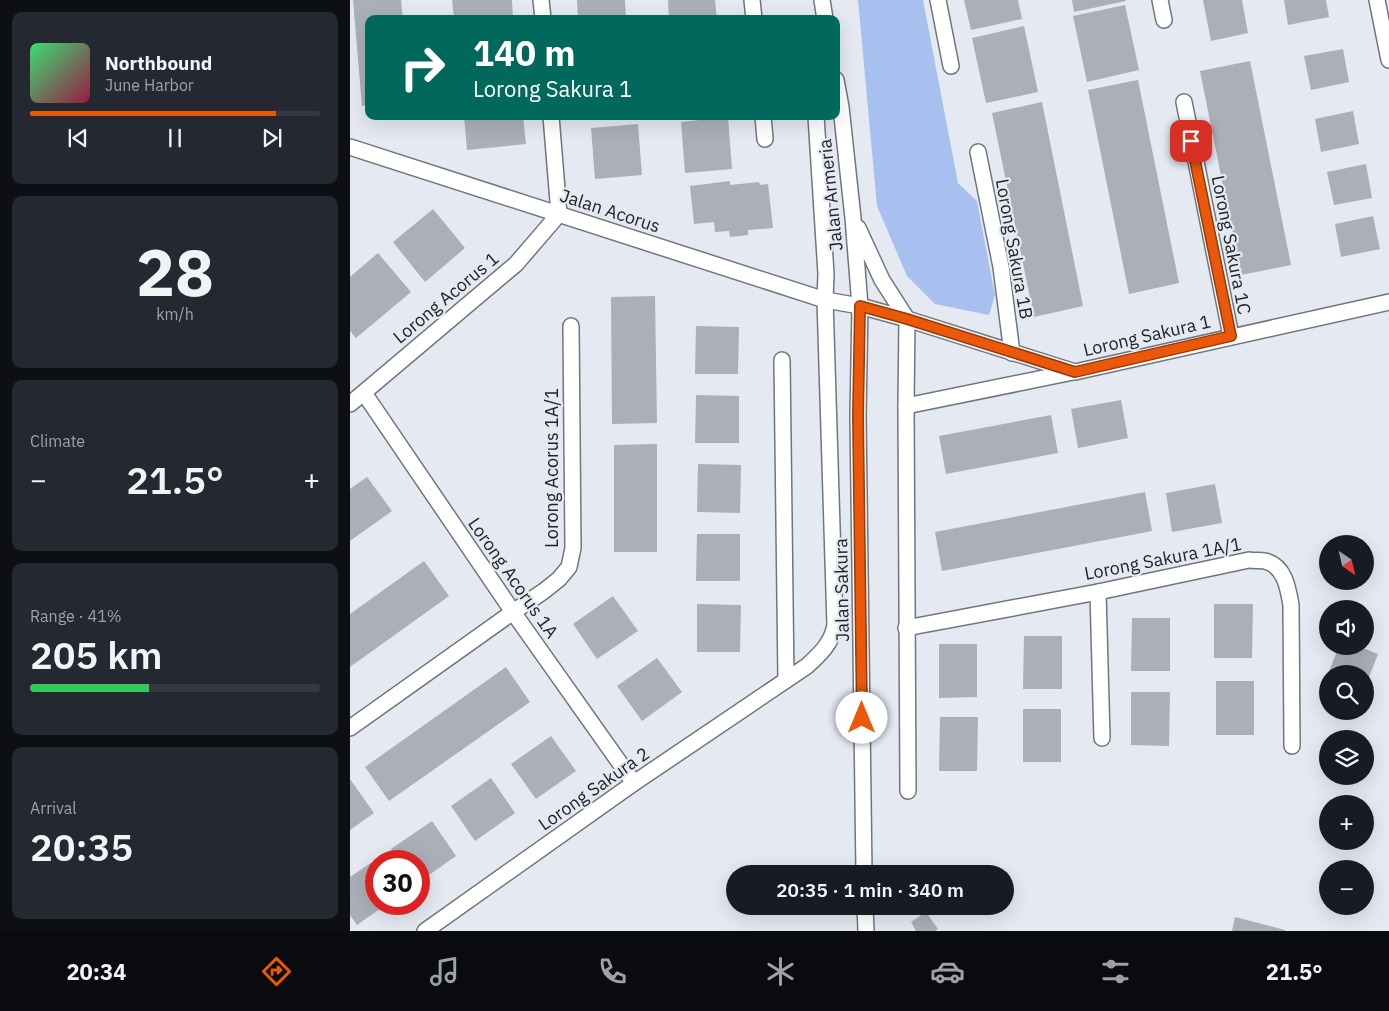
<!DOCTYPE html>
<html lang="en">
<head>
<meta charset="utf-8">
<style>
	body { margin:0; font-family:"IBM Plex Sans",sans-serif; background:#242831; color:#f1f3f6; height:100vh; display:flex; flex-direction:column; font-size:19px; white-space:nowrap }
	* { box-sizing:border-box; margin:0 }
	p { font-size:16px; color:#9ea1a6 }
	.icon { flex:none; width:28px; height:28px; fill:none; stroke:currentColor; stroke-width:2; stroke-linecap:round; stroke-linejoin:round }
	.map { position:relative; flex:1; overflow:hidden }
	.sheet { display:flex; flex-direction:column; gap:12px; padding:12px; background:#0d0f14; width:350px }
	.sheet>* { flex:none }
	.hud { position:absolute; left:15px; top:15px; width:475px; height:105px; border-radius:10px; box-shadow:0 5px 20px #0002; background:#00695c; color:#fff; overflow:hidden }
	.needle { width:32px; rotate:146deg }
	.tools { position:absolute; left:969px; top:535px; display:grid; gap:10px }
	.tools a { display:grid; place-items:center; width:55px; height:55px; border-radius:50%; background:#171b24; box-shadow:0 5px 20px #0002; font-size:25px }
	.speed { position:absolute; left:15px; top:850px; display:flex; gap:10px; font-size:25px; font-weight:700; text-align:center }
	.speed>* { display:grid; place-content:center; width:65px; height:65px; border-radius:50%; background:#171b24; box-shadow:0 5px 20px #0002; line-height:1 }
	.speed .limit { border:8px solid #d22; background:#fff; color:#111 }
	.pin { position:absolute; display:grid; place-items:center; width:42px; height:42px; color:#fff; margin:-21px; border-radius:10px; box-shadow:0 2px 8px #0006 }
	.me { position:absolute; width:55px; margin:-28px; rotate:0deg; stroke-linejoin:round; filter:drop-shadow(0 0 4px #0008) }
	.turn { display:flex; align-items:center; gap:18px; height:105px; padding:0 25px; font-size:22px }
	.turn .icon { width:65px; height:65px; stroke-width:2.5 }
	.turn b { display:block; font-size:35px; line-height:42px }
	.big { font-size:38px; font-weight:600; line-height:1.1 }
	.sheet .widget { flex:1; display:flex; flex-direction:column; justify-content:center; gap:8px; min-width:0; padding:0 18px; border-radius:10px; background:#242831 }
	.sheet .dial { align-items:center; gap:0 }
	.dial b { font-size:65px; line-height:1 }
	.song { display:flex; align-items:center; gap:15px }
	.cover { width:60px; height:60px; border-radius:8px; background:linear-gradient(135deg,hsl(140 70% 55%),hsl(340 70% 35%)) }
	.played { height:5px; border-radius:2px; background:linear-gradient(90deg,#ea580c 85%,#363941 85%) }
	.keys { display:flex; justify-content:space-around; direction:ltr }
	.heat { display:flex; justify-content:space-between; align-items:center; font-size:28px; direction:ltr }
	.charge { height:8px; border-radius:4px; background:linear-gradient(90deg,#34c759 41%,#363941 0) }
	.trip { position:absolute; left:376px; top:865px; width:288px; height:50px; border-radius:25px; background:#171b24; box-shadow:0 5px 20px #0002; font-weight:600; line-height:50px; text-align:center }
	.tabs { display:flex; height:80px; justify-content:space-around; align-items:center; background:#090b0e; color:#9ea1a6 }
	.tabs .icon { width:35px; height:35px }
	.tabs .selected { color:#ea580c }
	.tabs b { font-size:22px; color:#f1f3f6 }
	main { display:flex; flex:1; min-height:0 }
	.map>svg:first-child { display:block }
	.green { fill:#a8c0f0 }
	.building { fill:#abb0b8 }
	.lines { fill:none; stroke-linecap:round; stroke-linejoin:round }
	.minor-casing { stroke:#71767e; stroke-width:18 }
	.minor { stroke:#fff; stroke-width:15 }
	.route-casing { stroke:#983908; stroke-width:12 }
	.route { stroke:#ea580c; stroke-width:9 }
	.labels { text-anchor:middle; stroke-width:4.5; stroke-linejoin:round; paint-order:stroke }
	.street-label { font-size:18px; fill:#212326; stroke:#e4e9f2 }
</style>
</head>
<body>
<main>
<section class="sheet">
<div class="widget">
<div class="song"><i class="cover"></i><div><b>Northbound</b><p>June Harbor</p></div></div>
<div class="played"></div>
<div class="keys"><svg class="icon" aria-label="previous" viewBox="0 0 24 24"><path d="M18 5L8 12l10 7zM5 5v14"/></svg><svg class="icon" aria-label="pause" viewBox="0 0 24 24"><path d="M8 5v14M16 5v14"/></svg><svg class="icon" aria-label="next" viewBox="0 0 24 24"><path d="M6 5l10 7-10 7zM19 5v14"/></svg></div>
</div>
<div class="widget dial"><b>28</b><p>km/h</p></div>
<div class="widget"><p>Climate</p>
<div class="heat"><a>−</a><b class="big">21.5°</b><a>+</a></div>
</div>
<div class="widget"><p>Range · 41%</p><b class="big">205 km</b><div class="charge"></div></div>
<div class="widget"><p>Arrival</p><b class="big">20:35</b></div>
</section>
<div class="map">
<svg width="1039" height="931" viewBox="0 0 1039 931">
	<rect width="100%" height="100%" fill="#e4e9f2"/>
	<path class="green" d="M508 0H573L608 183 627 201 645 295 639 315 585 304 557 276 527 206Z"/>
	<g class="building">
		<path d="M3 0H51L53 19H19V105L12 106Z"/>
		<path d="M102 0H162L163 19H104Z"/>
		<path d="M227 0H275L276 19H228Z"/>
		<path d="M318 0H365L367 19H319Z"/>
		<path d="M614 0H668L672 19 621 30Z"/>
		<path d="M722 0H776V1L724 12Z"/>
		<path d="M853 0H892L898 33 861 41Z"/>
		<path d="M934 0H976L979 17 938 25Z"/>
		<path d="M775 5 789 70 737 82 723 16Z"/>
		<path d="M674 26 688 92 636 103 622 38Z"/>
		<path d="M993 49 999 82 961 90 954 56Z"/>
		<path d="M900 61 941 265 891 275 850 71Z"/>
		<path d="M788 80 829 283 779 294 738 90Z"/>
		<path d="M692 102 733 306 684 317 642 113Z"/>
		<path d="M1003 111 1009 144 971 152 965 119Z"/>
		<path d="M114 116H173L176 144 117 150Z"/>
		<path d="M378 117 382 169 335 173 331 122Z"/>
		<path d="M288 124 292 175 245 179 241 128Z"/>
		<path d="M1016 164 1022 198 984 205 977 172Z"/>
		<path d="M380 181V185L409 182 410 185 418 184 423 228 398 230V235L380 237 379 231 365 232 364 222 344 224 340 186Z"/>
		<path d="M83 209 115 248 75 282 43 242Z"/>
		<path d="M1023 216 1030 249 991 257 985 224Z"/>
		<path d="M28 253 61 292 6 338 0 331V277Z"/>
		<path d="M305 296 307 423 262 424 261 297Z"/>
		<path d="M346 326 389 327 388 374H345Z"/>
		<path d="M346 395 389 396V443H345Z"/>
		<path d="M771 400 778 438 728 448 721 409Z"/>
		<path d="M701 415 708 453 596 474 589 436Z"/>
		<path d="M307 444V552H264V445Z"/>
		<path d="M348 464 391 465 390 513 347 512Z"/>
		<path d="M17 477 42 511 0 541V489Z"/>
		<path d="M865 484 872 523 822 532 816 493Z"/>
		<path d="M795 492 802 531 592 571 585 532Z"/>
		<path d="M347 534H390V581H346Z"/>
		<path d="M74 561 99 596 0 667V614Z"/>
		<path d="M263 596 288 631 247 659 223 624Z"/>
		<path d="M347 604 391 605 390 652H347Z"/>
		<path d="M864 604H903L902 658H864Z"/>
		<path d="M782 618H820V671H781Z"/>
		<path d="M674 636H712V689H673Z"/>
		<path d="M589 644H627V697L589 698Z"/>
		<path d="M989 646H1008L1028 654 1015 687V674H978Z"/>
		<path d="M307 658 332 692 292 721 267 686Z"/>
		<path d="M156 667 180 702 39 801 15 767Z"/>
		<path d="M977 676H978V689L973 687Z"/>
		<rect x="866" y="681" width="38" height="54"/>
		<path d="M781 692H820L819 746 781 745Z"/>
		<rect x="673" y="709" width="38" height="53"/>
		<path d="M590 717H628L627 771H589Z"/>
		<path d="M201 736 226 771 186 799 161 764Z"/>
		<path d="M141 778 165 813 125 841 101 806Z"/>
		<path d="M0 779 24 813 0 830Z"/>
		<path d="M82 821 106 856 69 882V861H50L41 849Z"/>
		<path d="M22 862 26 867V904H37L7 925 0 915V877Z"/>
		<path d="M576 912 588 929 585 931H566L561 922Z"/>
		<path d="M885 917 935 930V931H882Z"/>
	</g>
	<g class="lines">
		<g class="minor-casing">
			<g id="minor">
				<path d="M191 0 193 19"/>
				<path d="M402 0 404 19"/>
				<path d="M472 0 475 19"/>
				<path d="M588 0 601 66"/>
				<path d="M810 0 814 20"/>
				<path d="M1027 0 1039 60"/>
				<path d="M486 80 491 107 503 218 510 306 508 416 514 874"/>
				<path d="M834 102 881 336"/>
				<path d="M413 116 415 139"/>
				<path d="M0 147 475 300 510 306 557 319 725 372 1039 302"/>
				<path d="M628 152 651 267 662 353"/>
				<path d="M508 228 532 280 557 319 556 406 723 372"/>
				<path d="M432 360 436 680"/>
				<path d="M14 393 163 612 284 783"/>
				<path d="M0 404 166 264 209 214 201 116"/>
				<path d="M556 406 558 791"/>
				<path d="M748 592 752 738"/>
				<path d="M556 628 748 592 899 560C904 561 910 560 915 561 935 566 938 588 941 605L942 746"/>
				<path d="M0 728 163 612 194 591 209 579 219 567 223 548 221 326"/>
				<path d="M515 906 516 931"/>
				<path d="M75 931 284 783 457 666C470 654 482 643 485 625L475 300 476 274 466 116"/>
			</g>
		</g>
		<use href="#minor" class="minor"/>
	</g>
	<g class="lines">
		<g class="route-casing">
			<path id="route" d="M512 718 508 416 510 306 557 319 725 372 881 336 841 141"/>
		</g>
		<use href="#route" class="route"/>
	</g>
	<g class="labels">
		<g class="street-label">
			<text transform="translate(481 195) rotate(-96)" y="6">Jalan Armeria</text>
			<text transform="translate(260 211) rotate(18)" y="6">Jalan Acorus</text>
			<text transform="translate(881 245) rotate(79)" y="6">Lorong Sakura 1C</text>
			<text transform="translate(664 249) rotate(80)" y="6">Lorong Sakura 1B</text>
			<text transform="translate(96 298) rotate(-40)" y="6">Lorong Acorus 1</text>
			<text transform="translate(797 336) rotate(-13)" y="6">Lorong Sakura 1</text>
			<text transform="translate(202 468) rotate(-90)" y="6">Lorong Acorus 1A/1</text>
			<text transform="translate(813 559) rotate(-11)" y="6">Lorong Sakura 1A/1</text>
			<text transform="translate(163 578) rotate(55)" y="6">Lorong Acorus 1A</text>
			<text transform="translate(492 590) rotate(-91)" y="6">Jalan Sakura</text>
			<text transform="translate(244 789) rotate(-35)" y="6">Lorong Sakura 2</text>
		</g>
	</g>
</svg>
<div class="tools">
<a><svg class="needle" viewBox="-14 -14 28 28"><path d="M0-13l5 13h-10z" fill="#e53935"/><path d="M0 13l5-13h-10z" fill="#9ea1a6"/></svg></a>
<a><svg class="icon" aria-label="sound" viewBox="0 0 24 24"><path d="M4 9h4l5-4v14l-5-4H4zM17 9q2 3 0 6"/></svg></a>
<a><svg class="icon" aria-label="search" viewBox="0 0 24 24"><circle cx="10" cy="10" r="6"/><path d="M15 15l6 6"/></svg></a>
<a><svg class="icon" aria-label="layers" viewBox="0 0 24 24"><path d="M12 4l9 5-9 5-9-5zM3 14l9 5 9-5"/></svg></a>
<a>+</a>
<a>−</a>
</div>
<div class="speed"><div class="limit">30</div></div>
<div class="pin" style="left:841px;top:141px;background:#d93025"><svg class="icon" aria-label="arrive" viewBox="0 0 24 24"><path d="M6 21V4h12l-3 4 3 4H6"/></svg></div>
<svg class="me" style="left:512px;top:718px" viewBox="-20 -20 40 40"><circle r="19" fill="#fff"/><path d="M0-13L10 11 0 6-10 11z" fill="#ea580c"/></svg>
<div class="trip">20:35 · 1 min · 340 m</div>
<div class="hud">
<div class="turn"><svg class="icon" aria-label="right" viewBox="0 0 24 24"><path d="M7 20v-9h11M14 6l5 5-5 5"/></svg><div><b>140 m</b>Lorong Sakura 1</div></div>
</div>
</div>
</main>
<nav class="tabs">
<b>20:34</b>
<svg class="icon selected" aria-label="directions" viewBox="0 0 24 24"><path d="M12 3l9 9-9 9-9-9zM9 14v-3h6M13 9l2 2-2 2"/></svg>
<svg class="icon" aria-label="music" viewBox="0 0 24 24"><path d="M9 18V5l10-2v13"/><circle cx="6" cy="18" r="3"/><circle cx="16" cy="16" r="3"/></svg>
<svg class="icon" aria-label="phone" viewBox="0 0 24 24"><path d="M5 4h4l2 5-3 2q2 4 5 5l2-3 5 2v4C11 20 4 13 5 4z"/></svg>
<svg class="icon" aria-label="climate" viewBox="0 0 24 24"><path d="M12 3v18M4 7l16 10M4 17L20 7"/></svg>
<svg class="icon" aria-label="car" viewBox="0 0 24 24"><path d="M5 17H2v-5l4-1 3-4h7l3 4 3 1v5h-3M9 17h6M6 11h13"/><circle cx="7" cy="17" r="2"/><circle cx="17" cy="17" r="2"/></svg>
<svg class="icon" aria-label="filters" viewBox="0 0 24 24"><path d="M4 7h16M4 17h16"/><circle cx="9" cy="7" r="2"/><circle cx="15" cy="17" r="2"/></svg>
<b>21.5°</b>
</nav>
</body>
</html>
